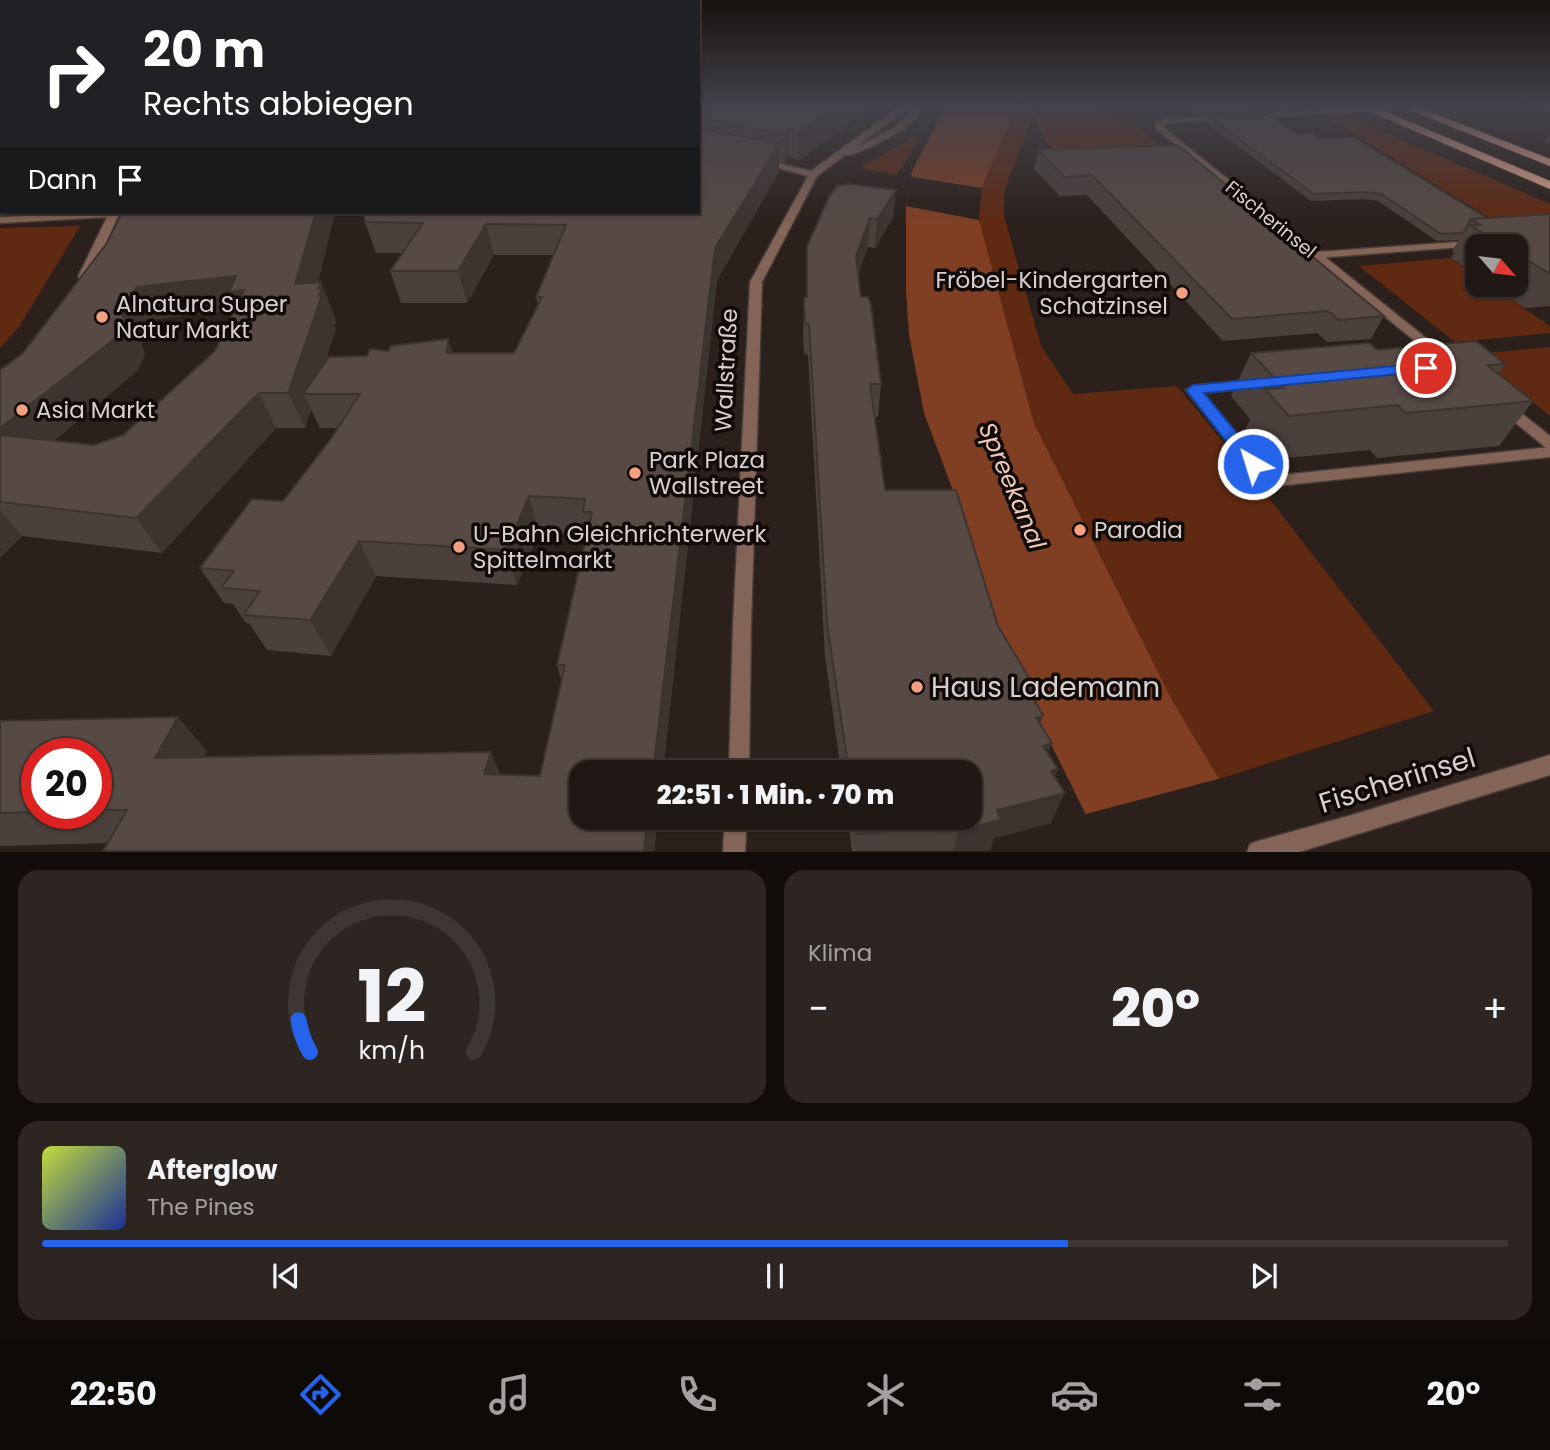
<!DOCTYPE html>
<html lang="de">
<head>
<meta charset="utf-8">
<style>
	body { margin:0; font-family:Poppins,sans-serif; background:#2d2522; color:#f1f3f6; height:100vh; display:flex; flex-direction:column; font-size:26px; white-space:nowrap }
	* { box-sizing:border-box; margin:0 }
	p { font-size:23px; color:#a2a0a0 }
	.icon { flex:none; width:38px; height:38px; fill:none; stroke:currentColor; stroke-width:2; stroke-linecap:round; stroke-linejoin:round }
	.map { position:relative; height:852px; overflow:hidden }
	.side { display:flex; flex-direction:column; gap:18px; padding:18px; background:#120d0b; flex:1 }
	.side>* { flex:none }
	.hud { position:absolute; left:0px; top:0px; width:700px; height:214px; box-shadow:0 2px 5px #0004,0 0 0 2px #3d3734; background:#202124; color:#fff; overflow:hidden }
	.needle { width:46px; rotate:118deg }
	.buttons { position:absolute; left:1465px; top:234px; display:grid; gap:14px }
	.buttons a { display:grid; place-items:center; width:63px; height:63px; border-radius:14px; background:#201814; box-shadow:0 2px 5px #0004,0 0 0 2px #3d3734; font-size:35px }
	.speed { position:absolute; left:21px; top:738px; display:flex; gap:14px; font-size:35px; font-weight:700; text-align:center }
	.speed>* { display:grid; place-content:center; width:91px; height:91px; border-radius:50%; background:#201814; box-shadow:0 2px 5px #0004,0 0 0 2px #3d3734; line-height:1 }
	.speed .limit { border:10px solid #d22; background:#fff; color:#111 }
	.pin { position:absolute; display:grid; place-items:center; width:60px; height:60px; color:#fff; margin:-30px; border:4px solid #fff; border-radius:50%; box-shadow:0 2px 7px #0007 }
	.me { position:absolute; width:77px; margin:-38px; rotate:321deg; stroke-linejoin:round; filter:drop-shadow(0 0 5px #0008) }
	.turn { display:flex; align-items:center; gap:24px; height:147px; padding:0 28px; font-size:32px }
	.turn .icon { width:91px; height:91px; stroke-width:2.5 }
	.turn b { display:block; font-size:49px; line-height:60px }
	.then { display:flex; align-items:center; height:66px; padding:0 28px; background:#0003; gap:14px; font-size:26px }
	.big { font-size:52px; font-weight:800; line-height:1.1 }
	.side .widget { flex:1; display:flex; flex-direction:column; justify-content:center; gap:10px; min-width:0; padding:0 24px; border-radius:21px; background:#2d2522 }
	.side .dial { align-items:center; gap:0 }
	.dial svg { height:182px; overflow:visible; fill:none; stroke:#3d3734; stroke-width:7; stroke-linecap:round; text-anchor:middle }
	.dial text { fill:#f1f3f6; stroke:none }
	.song { display:flex; align-items:center; gap:21px }
	.cover { width:84px; height:84px; border-radius:10px; background:linear-gradient(135deg,hsl(70 70% 55%),hsl(230 70% 35%)) }
	.played { height:7px; border-radius:4px; background:linear-gradient(90deg,#2563eb 70%,#3d3734 70%) }
	.keys { display:flex; justify-content:space-around; direction:ltr }
	.heat { display:flex; justify-content:space-between; align-items:center; font-size:38px; direction:ltr }
	.side .tiles { flex:1; display:grid; gap:18px; grid-template-columns:1fr 1fr }
	.widget:last-child { grid-column:span 2 }
	.trip { position:absolute; left:569px; top:760px; width:413px; height:70px; border-radius:21px; background:#201814; box-shadow:0 2px 5px #0004,0 0 0 2px #3d3734; font-weight:800; line-height:70px; text-align:center }
	.tab-bar { display:flex; height:112px; justify-content:space-around; align-items:center; background:#0d0a08; color:#a2a0a0 }
	.tab-bar .icon { width:49px; height:49px }
	.tab-bar .on { color:#2563eb }
	.tab-bar b { font-size:32px; color:#f1f3f6 }
	.map>svg:first-child { display:block }
	.green { fill:#602911 }
	.water { fill:#803f23 }
	.pier { fill:#2b201b }
	.lines { fill:none; stroke-linecap:round; stroke-linejoin:round }
	.service-casing { stroke:#473c37; stroke-width:3 }
	.minor-casing { stroke:#473c37; stroke-width:3 }
	.tertiary-casing { stroke:#473c37; stroke-width:3 }
	.primary-casing { stroke:#473c37; stroke-width:2 }
	.service { fill:#836457; fill-rule:evenodd }
	.minor { fill:#836457; fill-rule:evenodd }
	.tertiary { fill:#836457; fill-rule:evenodd }
	.primary { fill:#e4a58b; fill-rule:evenodd }
	.wall { fill:#4b403b; fill-rule:evenodd }
	.shaded-wall { fill:#3d3430 }
	.building { fill:#574a45; stroke:#3d3430; stroke-width:2 }
	.route { fill:#2563eb; stroke:#184099; stroke-width:2 }
	.poi-dot { fill:#f2a07f; stroke:#100b09; stroke-width:2.5 }
	.labels { text-anchor:middle; stroke-width:7; stroke-linejoin:round; paint-order:stroke }
	.far-street-label { font-size:19px; fill:#d8d0cd; stroke:#100b09 }
	.poi-label { font-size:23px; fill:#d8d0cd; stroke:#100b09; text-anchor:start }
	.street-label { font-size:23px; fill:#d8d0cd; stroke:#100b09 }
	.water-label { font-size:24px; font-style:italic; fill:#f1c9b9; stroke:#100b09 }
	.near-poi-label { font-size:28px; fill:#d8d0cd; stroke:#100b09; text-anchor:start }
	.near-street-label { font-size:28px; fill:#d8d0cd; stroke:#100b09 }
</style>
</head>
<body>
<div class="map">
<svg width="1550" height="852" viewBox="0 0 1550 852">
	<rect width="100%" height="100%" fill="#2b201b"/>
	<g class="green">
		<path d="M1016 106H1042L1035 110 1004 191V216L1041 346 1073 394 1177 386 1265 493 1434 711 1219 779 1171 698 1034 423 979 220 982 188Z"/>
		<path d="M1048 106H1093L1102 114 1140 128 1168 153C1135 155 1073 168 1048 144 1042 137 1039 127 1035 119Z"/>
		<path d="M1342 114 1550 204V229L1513 232 1322 115Z"/>
		<path d="M916 136 918 140 897 175 859 168Z"/>
		<path d="M80 226 19 327 0 348V228Z"/>
		<path d="M1450 258 1477 277V285H1490L1550 326V333L1455 342 1359 266Z"/>
		<path d="M1550 347V416L1472 354Z"/>
	</g>
	<path class="water" d="M946 106H1016L982 188 979 220 1034 423 1171 698 1219 779 1255 851 1087 817 1007 655 951 485 924 413 909 335 906 292V206L913 177 911 173Z"/>
	<g class="pier">
		<path d="M913 177 982 188 979 220 906 206Z"/>
		<path d="M1222 778 1258 852H1098L1082 815Z"/>
	</g>
	<g class="lines">
		<g class="service-casing">
			<g id="service">
				<path d="M1472 241 1477 244 1476 246 1316 258 1311 255 1316 252Z"/>
				<path d="M1254 380 1259 381 1261 384 1259 387 1203 393 1272 476 1550 447V457L1268 487 1263 486 1186 390 1193 386Z"/>
			</g>
		</g>
		<g class="minor-casing">
			<g id="minor">
				<path d="M900 106H910L856 147 896 127 916 106H924L917 117 901 131 871 147 851 155H845L817 176 762 282 751 625 749 772H729L733 625 750 282 808 176 759 163 764 160 811 171Z"/>
				<path d="M1368 107 1372 109 1371 111 1249 118 1245 116 1249 114Z"/>
				<path d="M1231 115 1232 117 1228 119 1168 123 1164 125 1163 127 1446 354 1448 357 1446 360H1438L1155 128 1157 121 1168 119Z"/>
				<path d="M120 212 90 277 84 280 78 277 107 217 0 223V217Z"/>
				<path d="M1505 403 1510 404 1550 436V449L1545 447 1500 410 1498 407Z"/>
				<path d="M725 817H747L745 852H723Z"/>
			</g>
		</g>
		<g class="tertiary-casing">
			<path id="tertiary" d="M1550 755V775L1299 852H1247L1250 844 1258 841 1352 815Z"/>
		</g>
		<g class="primary-casing">
			<g id="primary">
				<path d="M1357 106H1372L1550 181V189Z"/>
				<path d="M1400 106H1415L1550 159V166Z"/>
			</g>
		</g>
		<use href="#service" class="service"/>
		<use href="#minor" class="minor"/>
		<use href="#tertiary" class="tertiary"/>
		<use href="#primary" class="primary"/>
	</g>
	<g class="wall">
		<path d="M698 106H874L799 160 788 157 785 163 779 161V172L717 280 663 772H581L658 817 654 851H103L108 843 0 846V721L207 751 204 757 540 776 561 680 557 665 587 535 539 532 517 585 376 576 331 656 267 650 249 623H246L233 604 224 603 200 568 283 501 330 440 338 428H320L311 409 305 428H276L162 553 22 536 0 558V370L22 354 107 243 122 212H335L318 282H321L334 315 336 321 334 325 336 328 325 363 367 356 453 353H514L538 306 536 297 553 255H494L467 303H401L390 271 402 253H376L365 222 698 212ZM234 310 215 351 123 435 94 445 55 440 138 370 145 354 141 344 156 319ZM37 754H96V814H37Z"/>
		<path d="M1185 106H1254L1252 111 1196 115Z"/>
		<path d="M1533 106H1550V114Z"/>
		<path d="M1209 117 1320 139 1487 218 1550 214V306L1525 308 1491 285H1516V247H1477V276L1451 258 1454 253 1452 251 1459 240 1437 241 1378 201 1363 199 1311 201 1207 123Z"/>
		<path d="M1550 132V145L1543 143Z"/>
		<path d="M1178 145 1384 316 1371 339 1327 342 1317 333 1223 341 1087 195 1060 196 1034 169 1038 150Z"/>
		<path d="M829 197 893 218 875 248 868 247 858 274 861 297 881 384 878 417H875L885 490 998 626 1035 688 1032 697 1043 715 1040 724 1055 776 1051 823 994 838 990 850 984 851H852L847 817H970V772H841L825 656 808 355 804 354 803 334 804 303 806 298 807 246Z"/>
		<path d="M1377 350 1505 364 1498 374 1533 401 1499 446 1377 458 1370 450 1266 460 1243 434 1250 419 1231 396 1251 353Z"/>
	</g>
	<g class="shaded-wall">
		<path d="M837 106H874L799 160V132Z"/>
		<path d="M788 130V157L785 163V135Z"/>
		<path d="M779 144V172L717 280 663 772H653L715 248Z"/>
		<path d="M896 190 893 218 875 248 877 219Z"/>
		<path d="M316 212H335L309 317 295 284Z"/>
		<path d="M870 218 868 247 854 286 856 256Z"/>
		<path d="M486 224 494 255 467 303 458 271Z"/>
		<path d="M236 276 244 290 238 310 156 319 141 344 145 354 138 370 21 469 0 443V428L121 311 137 287Z"/>
		<path d="M321 282 334 315 336 321 334 325 336 328 316 394H303L311 409 305 428 288 393Z"/>
		<path d="M448 339 459 372 447 353Z"/>
		<path d="M259 393 276 428 162 553 136 518Z"/>
		<path d="M529 496 539 532 517 585 506 550Z"/>
		<path d="M0 510 22 536 0 558Z"/>
		<path d="M359 541 376 576 331 656 310 620Z"/>
		<path d="M1043 715 1031 747 1036 718Z"/>
		<path d="M178 717 207 751 187 791 155 758Z"/>
		<path d="M1052 743 1039 774 1043 746Z"/>
		<path d="M491 752 505 785 484 774Z"/>
		<path d="M1058 769 1045 798 1065 793 1051 823 994 838 990 850 984 851H952L959 830 997 810 1051 771Z"/>
		<path d="M648 817H658L654 851H644Z"/>
	</g>
	<g class="building">
		<path d="M698 106H837L799 132 788 130 785 135 698 117Z"/>
		<path d="M1267 114 1297 134 1312 133 1320 139 1353 137 1487 218 1471 219 1463 233 1441 234 1381 194 1366 192 1314 194 1209 117Z"/>
		<path d="M698 128 779 144 715 248 653 772H581V817H648L644 851H103L127 810H96V754H37V812L0 813V721L178 717 155 758 491 752 484 774 540 776 565 665H557L592 512H583L585 499 529 496 506 550 359 541 310 620 244 615 260 591 221 588 234 571 200 568 252 499 283 501 330 440 360 394H303L329 357 367 356 370 349 389 351 390 346 448 339 447 353H514L542 297H536L566 225 486 224 458 271H390L423 223 365 222 363 212H698Z"/>
		<path d="M1178 145 1384 316 1339 320 1328 311 1232 319 1092 175 1064 177 1038 150Z"/>
		<path d="M850 184 896 190 877 219 870 218 856 256 861 297H868L871 305 881 384H870L885 490H956L998 626 1035 688 1028 690 1043 715 1036 718 1052 743 1043 746 1058 769 1051 771 1065 793 997 810 1001 820 959 830 942 832 940 826 858 834 855 817H970V772H849L827 623 809 324 805 323 804 303V298L807 297V246L829 197 837 186Z"/>
		<path d="M122 212H316L295 284 321 282 318 289 322 288 319 296 322 295 288 393H259L136 518 0 502V435L94 445 123 435 215 351 244 290 229 292 236 276 137 287 121 311 125 321 117 337 0 428V370L22 354 107 243Z"/>
		<path d="M1550 214V274L1516 253V247H1505L1470 225H1481L1471 219Z"/>
		<path d="M1476 341 1505 364 1487 365 1533 401 1406 413 1398 405 1289 416 1265 389 1284 388 1251 353 1369 343 1377 350Z"/>
	</g>
	<linearGradient id="sky" x2="0" y2="1"><stop stop-color="#18120f"/><stop offset="0.47" stop-color="#44424a"/><stop offset="1" stop-color="#44424a" stop-opacity="0"/></linearGradient>
	<rect width="1550" height="226" fill="url(#sky)"/>
	<path class="route" d="M1426 363 1434 368 1431 371 1204 393 1259 460 1261 464 1259 468H1247L1186 390 1193 385Z"/>
	<g class="poi-dot">
		<circle cx="1182" cy="293" r="7"/>
		<circle cx="102" cy="317" r="7"/>
		<circle cx="22" cy="410" r="7"/>
		<circle cx="635" cy="473" r="7"/>
		<circle cx="1080" cy="530" r="7"/>
		<circle cx="459" cy="547" r="7"/>
		<circle cx="917" cy="687" r="7"/>
	</g>
	<g class="labels">
		<g class="far-street-label">
			<text transform="translate(1271 219) rotate(39)" y="7">Fischerinsel</text>
		</g>
		<g class="poi-label">
			<text x="1168" y="288" text-anchor="end">Fröbel-Kindergarten<tspan x="1168" dy="26">Schatzinsel</tspan></text>
			<text x="116" y="312">Alnatura Super<tspan x="116" dy="26">Natur Markt</tspan></text>
			<text x="36" y="418">Asia Markt</text>
			<text x="649" y="468">Park Plaza<tspan x="649" dy="26">Wallstreet</tspan></text>
			<text x="1094" y="538">Parodia</text>
			<text x="473" y="542">U-Bahn Gleichrichterwerk<tspan x="473" dy="26">Spittelmarkt</tspan></text>
		</g>
		<g class="street-label">
			<text transform="translate(726 370) rotate(-87)" y="8">Wallstraße</text>
		</g>
		<g class="water-label">
			<text transform="translate(1012 486) rotate(67)" y="8">Spreekanal</text>
		</g>
		<g class="near-poi-label">
			<text x="931" y="697">Haus Lademann</text>
		</g>
		<g class="near-street-label">
			<text transform="translate(1397 780) rotate(-17)" y="10">Fischerinsel</text>
		</g>
	</g>
</svg>
<div class="buttons">
<a><svg class="needle" viewBox="-14 -14 28 28"><path d="M0-13l5 13h-10z" fill="#e53935"/><path d="M0 13l5-13h-10z" fill="#a2a0a0"/></svg></a>
</div>
<div class="speed"><div class="limit">20</div></div>
<div class="pin" style="left:1426px;top:368px;background:#d93025"><svg class="icon" aria-label="arrive" viewBox="0 0 24 24"><path d="M6 21V4h12l-3 4 3 4H6"/></svg></div>
<svg class="me" style="left:1253px;top:464px" viewBox="-20 -20 40 40"><circle r="17" fill="#2563eb" stroke="#fff" stroke-width="3"/><path d="M0-11L8 9 0 5-8 9z" fill="#fff"/></svg>
<div class="trip">22:51 · 1 Min. · 70 m</div>
<div class="hud">
<div class="turn"><svg class="icon" aria-label="right" viewBox="0 0 24 24"><path d="M7 20v-9h11M14 6l5 5-5 5"/></svg><div><b>20 m</b>Rechts abbiegen</div></div>
<div class="then">Dann<svg class="icon" aria-label="arrive" viewBox="0 0 24 24"><path d="M6 21V4h12l-3 4 3 4H6"/></svg></div>
</div>
</div>
<section class="side">
<div class="tiles">
<div class="widget dial"><svg viewBox="0 0 100 80">
<path d="M14 69A42 42 0 1 1 86 69"/>
<path d="M14 69A42 42 0 0 1 9 55" stroke="#2563eb"/>
<text x="50" y="56" font-size="32" font-weight="700">12</text>
<text x="50" y="72" font-size="11">km/h</text>
</svg></div>
<div class="widget"><p>Klima</p>
<div class="heat"><a>−</a><b class="big">20°</b><a>+</a></div>
</div>
<div class="widget">
<div class="song"><i class="cover"></i><div><b>Afterglow</b><p>The Pines</p></div></div>
<div class="played"></div>
<div class="keys"><svg class="icon" aria-label="previous" viewBox="0 0 24 24"><path d="M18 5L8 12l10 7zM5 5v14"/></svg><svg class="icon" aria-label="pause" viewBox="0 0 24 24"><path d="M8 5v14M16 5v14"/></svg><svg class="icon" aria-label="next" viewBox="0 0 24 24"><path d="M6 5l10 7-10 7zM19 5v14"/></svg></div>
</div>
</div>
</section>
<nav class="tab-bar">
<b>22:50</b>
<svg class="icon on" aria-label="directions" viewBox="0 0 24 24"><path d="M12 3l9 9-9 9-9-9zM9 14v-3h6M13 9l2 2-2 2"/></svg>
<svg class="icon" aria-label="music" viewBox="0 0 24 24"><path d="M9 18V5l10-2v13"/><circle cx="6" cy="18" r="3"/><circle cx="16" cy="16" r="3"/></svg>
<svg class="icon" aria-label="phone" viewBox="0 0 24 24"><path d="M5 4h4l2 5-3 2q2 4 5 5l2-3 5 2v4C11 20 4 13 5 4z"/></svg>
<svg class="icon" aria-label="climate" viewBox="0 0 24 24"><path d="M12 3v18M4 7l16 10M4 17L20 7"/></svg>
<svg class="icon" aria-label="car" viewBox="0 0 24 24"><path d="M5 17H2v-5l4-1 3-4h7l3 4 3 1v5h-3M9 17h6M6 11h13"/><circle cx="7" cy="17" r="2"/><circle cx="17" cy="17" r="2"/></svg>
<svg class="icon" aria-label="filters" viewBox="0 0 24 24"><path d="M4 7h16M4 17h16"/><circle cx="9" cy="7" r="2"/><circle cx="15" cy="17" r="2"/></svg>
<b>20°</b>
</nav>
</body>
</html>
